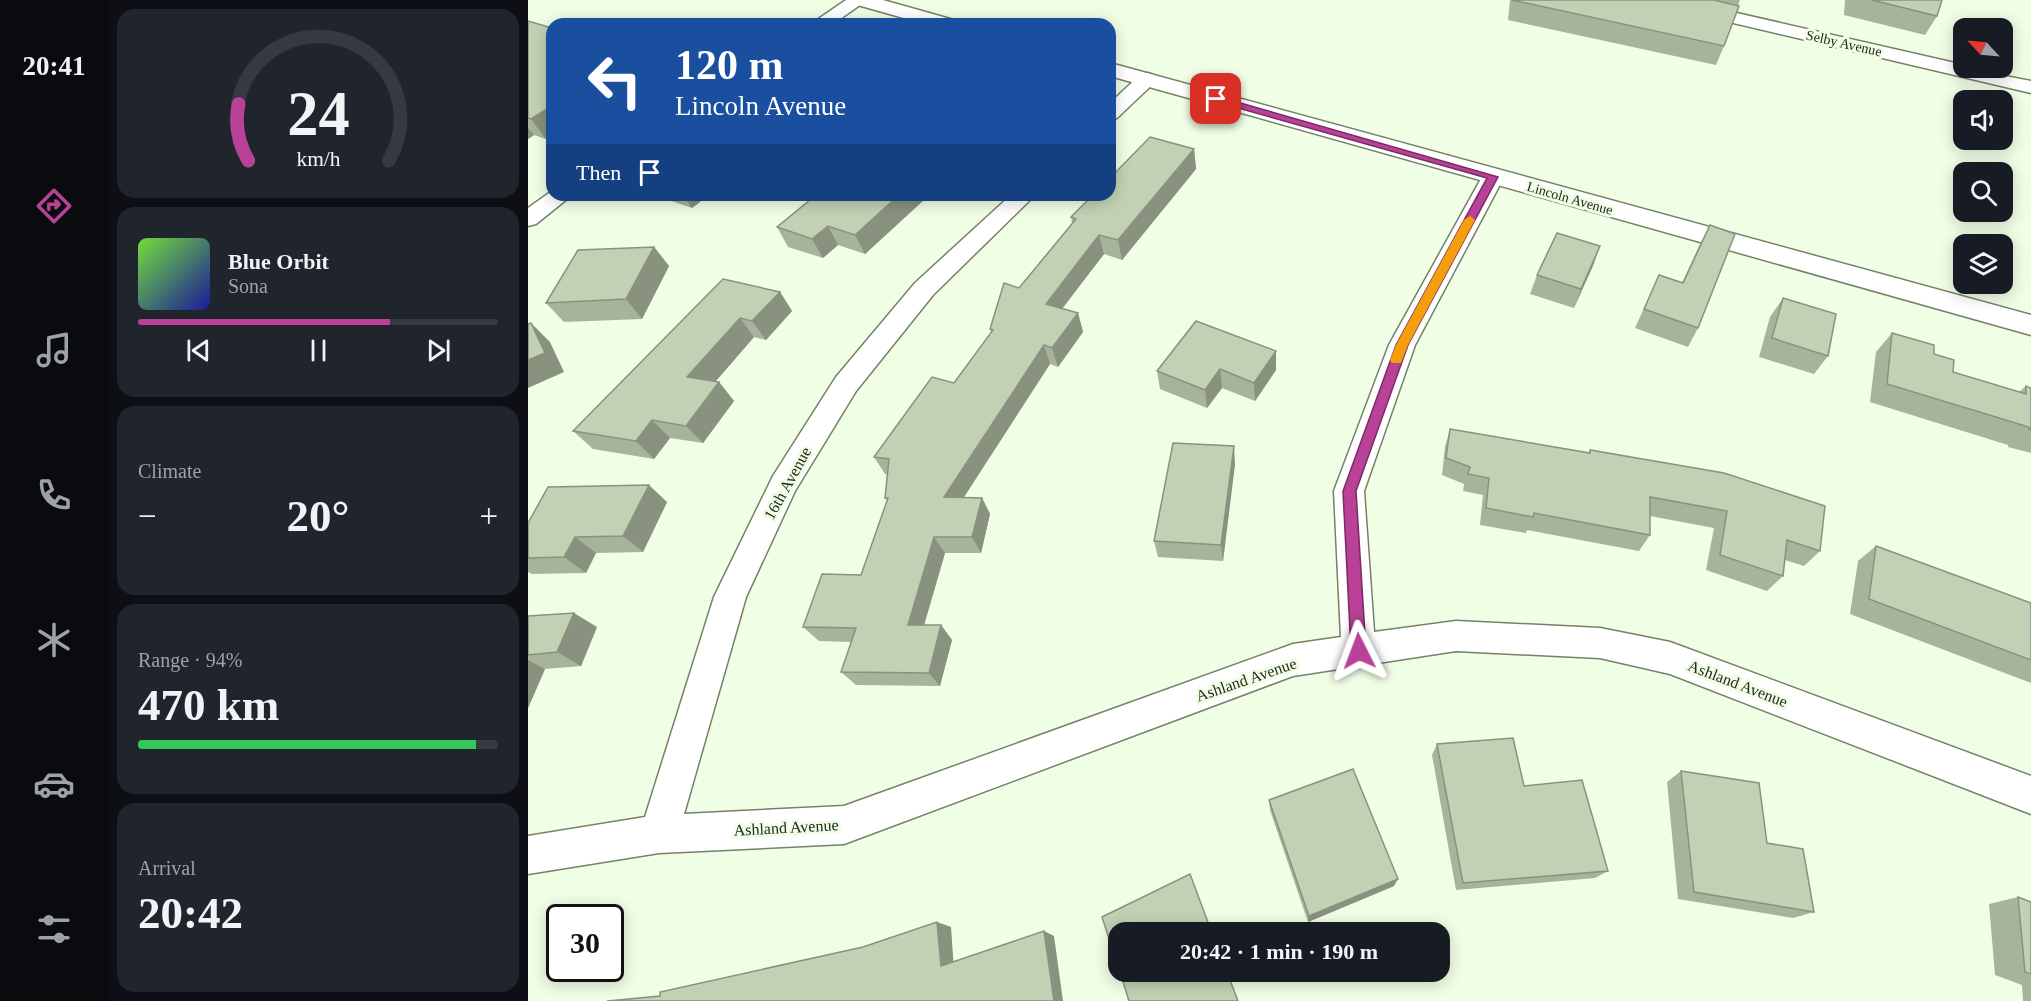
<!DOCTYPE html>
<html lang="en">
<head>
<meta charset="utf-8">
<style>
	body { margin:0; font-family:"Times New Roman",serif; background:#20242c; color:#f1f3f6; height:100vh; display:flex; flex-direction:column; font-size:22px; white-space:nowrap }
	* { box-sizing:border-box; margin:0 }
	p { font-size:20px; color:#9ea1a6 }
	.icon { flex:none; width:33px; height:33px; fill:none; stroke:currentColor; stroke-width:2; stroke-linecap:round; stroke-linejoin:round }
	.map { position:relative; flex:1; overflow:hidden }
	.panel { display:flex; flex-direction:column; gap:9px; padding:9px; background:#0d0f14; width:420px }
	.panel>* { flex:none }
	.top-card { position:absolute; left:18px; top:18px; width:570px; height:183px; border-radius:18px; box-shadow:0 3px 15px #0003; background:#1a4fa0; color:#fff; overflow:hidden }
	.needle { width:39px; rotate:296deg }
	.controls { position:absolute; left:1425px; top:18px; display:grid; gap:12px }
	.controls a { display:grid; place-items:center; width:60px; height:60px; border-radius:12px; background:#171b24; box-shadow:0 3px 15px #0003; font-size:30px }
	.speed { position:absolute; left:18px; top:904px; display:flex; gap:12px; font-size:30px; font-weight:700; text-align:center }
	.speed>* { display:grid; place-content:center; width:78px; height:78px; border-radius:50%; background:#171b24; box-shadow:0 3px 15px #0003; line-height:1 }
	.speed .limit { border:3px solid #111; border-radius:9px; background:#fff; color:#111 }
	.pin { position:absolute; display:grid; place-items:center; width:51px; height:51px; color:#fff; margin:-26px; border-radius:12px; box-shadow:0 3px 9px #0006 }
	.me { position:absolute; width:66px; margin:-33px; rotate:357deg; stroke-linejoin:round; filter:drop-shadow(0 0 4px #0008) }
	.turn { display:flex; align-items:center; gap:21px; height:126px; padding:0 30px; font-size:27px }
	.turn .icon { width:78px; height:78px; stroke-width:2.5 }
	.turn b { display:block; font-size:42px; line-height:51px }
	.then { display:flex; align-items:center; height:57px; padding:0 30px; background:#0003; gap:12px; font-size:22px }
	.big { font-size:45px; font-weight:600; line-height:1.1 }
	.panel .tile { flex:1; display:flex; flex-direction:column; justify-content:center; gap:9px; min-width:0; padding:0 21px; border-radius:18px; background:#20242c }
	.panel .dial { align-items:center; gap:0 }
	.dial svg { height:156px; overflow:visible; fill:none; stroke:#363941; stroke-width:7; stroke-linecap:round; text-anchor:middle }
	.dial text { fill:#f1f3f6; stroke:none }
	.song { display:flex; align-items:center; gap:18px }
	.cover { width:72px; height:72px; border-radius:9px; background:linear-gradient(135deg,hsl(100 70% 55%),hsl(240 70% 35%)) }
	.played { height:6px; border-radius:3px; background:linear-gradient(90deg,#b94298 70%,#363941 70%) }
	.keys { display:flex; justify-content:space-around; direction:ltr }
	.heat { display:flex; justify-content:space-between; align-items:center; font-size:33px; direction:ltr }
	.charge { height:9px; border-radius:4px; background:linear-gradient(90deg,#34c759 94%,#363941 0) }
	.trip { position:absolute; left:580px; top:922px; width:342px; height:60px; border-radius:18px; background:#171b24; box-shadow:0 3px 15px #0003; font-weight:600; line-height:60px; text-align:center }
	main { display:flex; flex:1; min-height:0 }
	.menu { display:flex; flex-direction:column; width:108px; justify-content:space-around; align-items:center; background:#090b0e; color:#9ea1a6 }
	.menu .icon { width:42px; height:42px }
	.menu .selected { color:#b94298 }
	.menu b { font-size:27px; color:#f1f3f6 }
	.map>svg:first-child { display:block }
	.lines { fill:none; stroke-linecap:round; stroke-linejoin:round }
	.minor-casing { stroke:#748267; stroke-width:3 }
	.tertiary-casing { stroke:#748267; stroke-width:3 }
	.minor { fill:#fff; fill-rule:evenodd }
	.tertiary { fill:#fff; fill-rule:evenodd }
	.wall { fill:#a7b49b }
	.shaded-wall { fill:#88927e }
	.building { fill:#c2d1b4; stroke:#88927e; stroke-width:1.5 }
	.route { fill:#b94298; stroke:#782b63; stroke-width:1.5 }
	.slow { fill:#f59e0b }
	.labels { text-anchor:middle; stroke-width:6; stroke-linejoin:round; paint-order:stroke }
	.far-street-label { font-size:14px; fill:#242a1f; stroke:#f1fee6 }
	.street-label { font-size:16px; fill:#242a1f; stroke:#f1fee6 }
</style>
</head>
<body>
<main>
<nav class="menu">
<b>20:41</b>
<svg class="icon selected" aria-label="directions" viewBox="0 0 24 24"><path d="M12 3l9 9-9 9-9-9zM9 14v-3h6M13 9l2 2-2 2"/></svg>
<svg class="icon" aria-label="music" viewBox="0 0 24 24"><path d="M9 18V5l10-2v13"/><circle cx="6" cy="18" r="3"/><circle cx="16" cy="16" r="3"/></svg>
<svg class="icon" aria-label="phone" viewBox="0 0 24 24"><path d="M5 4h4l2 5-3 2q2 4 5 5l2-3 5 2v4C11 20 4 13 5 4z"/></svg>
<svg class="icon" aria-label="climate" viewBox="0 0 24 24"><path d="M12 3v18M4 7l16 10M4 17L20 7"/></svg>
<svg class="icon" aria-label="car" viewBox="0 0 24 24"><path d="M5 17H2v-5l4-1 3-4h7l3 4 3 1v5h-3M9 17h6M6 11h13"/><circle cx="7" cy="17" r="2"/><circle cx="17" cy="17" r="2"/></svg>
<svg class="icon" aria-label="filters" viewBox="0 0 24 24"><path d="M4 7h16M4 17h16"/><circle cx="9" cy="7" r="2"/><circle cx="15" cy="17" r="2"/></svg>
</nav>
<section class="panel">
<div class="tile dial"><svg viewBox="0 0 100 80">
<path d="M14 69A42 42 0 1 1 86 69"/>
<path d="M14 69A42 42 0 0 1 9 40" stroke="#b94298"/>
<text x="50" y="56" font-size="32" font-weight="700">24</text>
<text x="50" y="72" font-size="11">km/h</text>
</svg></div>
<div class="tile">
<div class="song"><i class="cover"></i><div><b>Blue Orbit</b><p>Sona</p></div></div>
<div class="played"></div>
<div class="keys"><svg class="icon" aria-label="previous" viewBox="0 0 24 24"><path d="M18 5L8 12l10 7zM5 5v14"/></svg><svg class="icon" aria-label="pause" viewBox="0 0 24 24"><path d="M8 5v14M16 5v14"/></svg><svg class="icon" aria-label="next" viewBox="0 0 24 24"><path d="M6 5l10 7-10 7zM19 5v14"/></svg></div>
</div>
<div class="tile"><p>Climate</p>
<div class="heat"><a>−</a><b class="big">20°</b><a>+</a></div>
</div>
<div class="tile"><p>Range · 94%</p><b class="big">470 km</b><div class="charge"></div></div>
<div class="tile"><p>Arrival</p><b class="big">20:42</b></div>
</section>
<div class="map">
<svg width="1503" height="1001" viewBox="0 0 1503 1001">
	<rect width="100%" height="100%" fill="#f1fee6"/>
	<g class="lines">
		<g class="minor-casing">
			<g id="minor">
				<path d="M318 0H339L305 24H283Z"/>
				<path d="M1120 0H1152L1436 65V68L1503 81V93L1129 5 1123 4Z"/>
				<path d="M619 73 626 75 629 79 626 83 589 118 582 120V103L612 75Z"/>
				<path d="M965 170 973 172 976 177 887 345 836 491 846 632 928 621 1072 628 1142 642 1503 776V814L1142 674 1072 658 928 651 765 676 316 844 131 853 0 874V836L117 817 186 597 245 476 308 377 387 283 483 195H507L405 295 328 391 267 491 218 597 156 814 316 806 765 644 813 637 806 491 861 345 954 177 957 172Z"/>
				<path d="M24 191V195H44L8 224 0 226V208Z"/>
			</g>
		</g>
		<g class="tertiary-casing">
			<g id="tertiary">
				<path d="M323 0H355L426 20 429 24H397L326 4Z"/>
				<path d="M582 63 1503 315V335L582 76Z"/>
			</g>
		</g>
		<use href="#minor" class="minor"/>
		<use href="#tertiary" class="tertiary"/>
	</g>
	<g class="wall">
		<path d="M982 0H1212L1196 46 1188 65 980 20Z"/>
		<path d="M1317 0H1414L1409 16 1397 35 1316 15Z"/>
		<path d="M0 21 24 28V135L18 139 6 135 0 139Z"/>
		<path d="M666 149 668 169 594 260 576 254 534 309 550 313 555 332 530 367 522 364 436 497 454 498 462 514 453 553H417L396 625H413L424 640 412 686 328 685 313 672 323 642 291 641 275 627 333 575 359 501 357 498 359 474H357L346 457 426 383 463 332 462 329 491 288 544 223 543 217Z"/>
		<path d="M126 195H181L164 208Z"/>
		<path d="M288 195H404L399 199H397L337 254 310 245 295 258 260 247 249 227Z"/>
		<path d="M1182 225 1170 328 1160 347 1107 328 1131 275 1154 283 1172 244Z"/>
		<path d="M1072 246 1046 308 1002 294 1009 275Z"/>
		<path d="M126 247 141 266 114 319 36 322 18 303Z"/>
		<path d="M252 292 264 311 238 340 226 337 187 382H191L206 401 175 443 142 438 126 459 65 449 45 431Z"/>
		<path d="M1255 298 1300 356 1286 374 1231 357 1242 317Z"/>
		<path d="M1364 333 1406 354 1425 372 1491 392 1498 386 1503 388V453L1480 447V445L1342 402 1348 352Z"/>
		<path d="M748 351V370L727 401 694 388 679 408 632 389 629 371Z"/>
		<path d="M922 429 1061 453 1062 450 1292 551 1276 566 1257 560 1255 576 1239 591 1178 570 1186 528 1122 516V535L1111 551 999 530 998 533 952 525 955 495 935 491 936 484 914 475 917 447Z"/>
		<path d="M707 464 695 561 630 557 626 541Z"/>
		<path d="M139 502 115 552 68 553 58 573 4 574 0 572V523Z"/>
		<path d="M1348 546 1503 603V683L1322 614 1330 561Z"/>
		<path d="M0 616 69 627 53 666 17 669 0 708Z"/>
		<path d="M909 744 996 786 1080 871 1067 878 928 890 904 755Z"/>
		<path d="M1153 771 1239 843 1286 912 1265 918 1150 899 1139 782Z"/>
		<path d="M741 800 866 886 780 922 742 810Z"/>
		<path d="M1490 897 1503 902V1001H1495L1494 985 1467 975 1461 904Z"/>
	</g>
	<g class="shaded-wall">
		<path d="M24 106V135L18 139 3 119Z"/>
		<path d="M0 128 6 135 0 139Z"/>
		<path d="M666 149 668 169 594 260 590 240Z"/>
		<path d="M155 195H181L164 208Z"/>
		<path d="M371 195H395L397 199 337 254 327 235Z"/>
		<path d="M397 195H404L399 199Z"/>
		<path d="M300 226 310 245 295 258 284 239Z"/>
		<path d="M571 235 576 254 523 323 518 304Z"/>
		<path d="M1072 246 1065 266 1046 308 1053 289Z"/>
		<path d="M126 247 141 266 114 319 98 299Z"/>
		<path d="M252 292 264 311 238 340 224 321Z"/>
		<path d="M550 313 555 332 530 367 524 348Z"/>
		<path d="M212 318 226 337 175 396 159 377Z"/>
		<path d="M3 323 22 342 36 372 0 388V360Z"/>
		<path d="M516 345 522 364 425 514 416 497Z"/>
		<path d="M748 351V370L727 401 726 383Z"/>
		<path d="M692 369 694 388 679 408 677 390Z"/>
		<path d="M191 382 206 401 175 443 158 426Z"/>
		<path d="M124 420 142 438 126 459 108 441Z"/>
		<path d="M706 446 707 464 695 561 693 545Z"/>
		<path d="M121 485 139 502 115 552 95 536Z"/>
		<path d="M454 498 462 514 453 553 444 537Z"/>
		<path d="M47 537 68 553 58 573 36 557Z"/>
		<path d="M406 537 417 553 392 639 380 625Z"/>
		<path d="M46 613 69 627 53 666 29 652Z"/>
		<path d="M413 625 424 640 412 686 401 673Z"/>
		<path d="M0 660 17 669 0 708Z"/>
		<path d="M870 879 866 886 780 922 781 916Z"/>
		<path d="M409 922 423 927 426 970 413 966Z"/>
		<path d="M516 931 526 936 535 1001H526Z"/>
	</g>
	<g class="building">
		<path d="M984 0H1186L1211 6 1196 46Z"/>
		<path d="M1344 0H1414L1409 16Z"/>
		<path d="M0 21 24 28V106L3 119 0 118Z"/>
		<path d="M622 137 666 149 590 240 571 235 518 304 550 313 524 348 516 345 416 497 454 498 444 537H406L380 625H413L401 673 313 672 328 628 275 627 294 574 333 575 360 498H357L361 459 346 457 404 377 426 383 465 330 462 329 476 283 491 288 548 219 543 217 565 195H582V178Z"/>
		<path d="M288 195H371L327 235 300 226 284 239 249 227Z"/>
		<path d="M1182 225 1207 234 1170 328 1116 309 1131 275 1155 283Z"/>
		<path d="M1029 233 1072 246 1053 289 1009 275Z"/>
		<path d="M126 247 98 299 18 303 50 250Z"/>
		<path d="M195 279 252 292 224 321 212 318 159 377 191 382 158 426 124 420 108 441 45 431Z"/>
		<path d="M1255 298 1308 314 1300 356 1244 338Z"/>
		<path d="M668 321 748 351 726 383 692 369 677 390 629 371Z"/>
		<path d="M3 323 17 353 0 360V324Z"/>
		<path d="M1364 333 1406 345V354L1426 360 1425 372 1498 394V386L1503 388V430L1501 429V427L1359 384Z"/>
		<path d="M922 429 1062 453V450L1196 473 1297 506 1292 551 1259 540 1255 576 1192 555 1199 511 1122 497V535L1006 513 1005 517 958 508 961 478 940 474 942 467 918 458Z"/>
		<path d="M645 443 706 446 693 545 626 541Z"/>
		<path d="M121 485 95 536 47 537 36 557 0 558V523L20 487Z"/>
		<path d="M1348 546 1503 603V660L1341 599Z"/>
		<path d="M46 613 29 652 0 655V616Z"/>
		<path d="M985 738 996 786 1054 780 1080 871 935 883 909 744Z"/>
		<path d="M825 769 870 879 781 916 741 800Z"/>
		<path d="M1153 771 1231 783 1239 843 1275 849 1286 912 1166 892Z"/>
		<path d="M662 874 684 933H591V970L574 917Z"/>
		<path d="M1490 897 1503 902V974L1497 972Z"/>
		<path d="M409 922 413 966 516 931 526 1001H79L132 996V992L335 947Z"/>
		<path d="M592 972H699L710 1001H601Z"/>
	</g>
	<path class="route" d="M688 96 970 177 880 345 828 491 838 651 836 656 831 658 825 656 823 651 815 491 868 345 959 178 685 101V97Z"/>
	<path class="slow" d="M942 216 947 220 880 345 873 363H864L862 360 868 345 936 220Z"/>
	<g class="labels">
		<g class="far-street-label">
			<text transform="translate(1316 43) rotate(13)" y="5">Selby Avenue</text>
			<text transform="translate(1042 198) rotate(16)" y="5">Lincoln Avenue</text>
		</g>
		<g class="street-label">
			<text transform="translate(259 483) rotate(-61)" y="6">16th Avenue</text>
			<text transform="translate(718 679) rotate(-19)" y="6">Ashland Avenue</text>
			<text transform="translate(1210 683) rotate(21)" y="6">Ashland Avenue</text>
			<text transform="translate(258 827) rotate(-3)" y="6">Ashland Avenue</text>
		</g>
	</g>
</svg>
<div class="controls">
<a><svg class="needle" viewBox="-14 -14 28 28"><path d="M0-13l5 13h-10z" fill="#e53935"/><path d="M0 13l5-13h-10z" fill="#9ea1a6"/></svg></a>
<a><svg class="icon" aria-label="sound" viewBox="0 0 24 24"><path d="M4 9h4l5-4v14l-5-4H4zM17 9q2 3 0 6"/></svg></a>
<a><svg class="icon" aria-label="search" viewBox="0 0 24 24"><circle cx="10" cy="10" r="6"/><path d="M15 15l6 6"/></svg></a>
<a><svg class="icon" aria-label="layers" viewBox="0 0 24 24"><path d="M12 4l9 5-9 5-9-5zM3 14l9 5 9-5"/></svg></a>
</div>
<div class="speed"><div class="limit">30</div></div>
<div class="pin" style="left:688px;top:99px;background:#d93025"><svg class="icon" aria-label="arrive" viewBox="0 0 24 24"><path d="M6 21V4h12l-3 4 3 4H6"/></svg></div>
<svg class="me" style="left:831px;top:651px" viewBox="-20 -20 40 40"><path d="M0-17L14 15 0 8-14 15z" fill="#b94298" stroke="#fff" stroke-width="4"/></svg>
<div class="trip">20:42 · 1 min · 190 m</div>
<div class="top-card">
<div class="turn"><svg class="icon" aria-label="left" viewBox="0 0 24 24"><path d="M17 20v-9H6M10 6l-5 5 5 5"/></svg><div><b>120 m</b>Lincoln Avenue</div></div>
<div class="then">Then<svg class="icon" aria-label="arrive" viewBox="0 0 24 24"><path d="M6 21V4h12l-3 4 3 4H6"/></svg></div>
</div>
</div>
</main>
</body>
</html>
